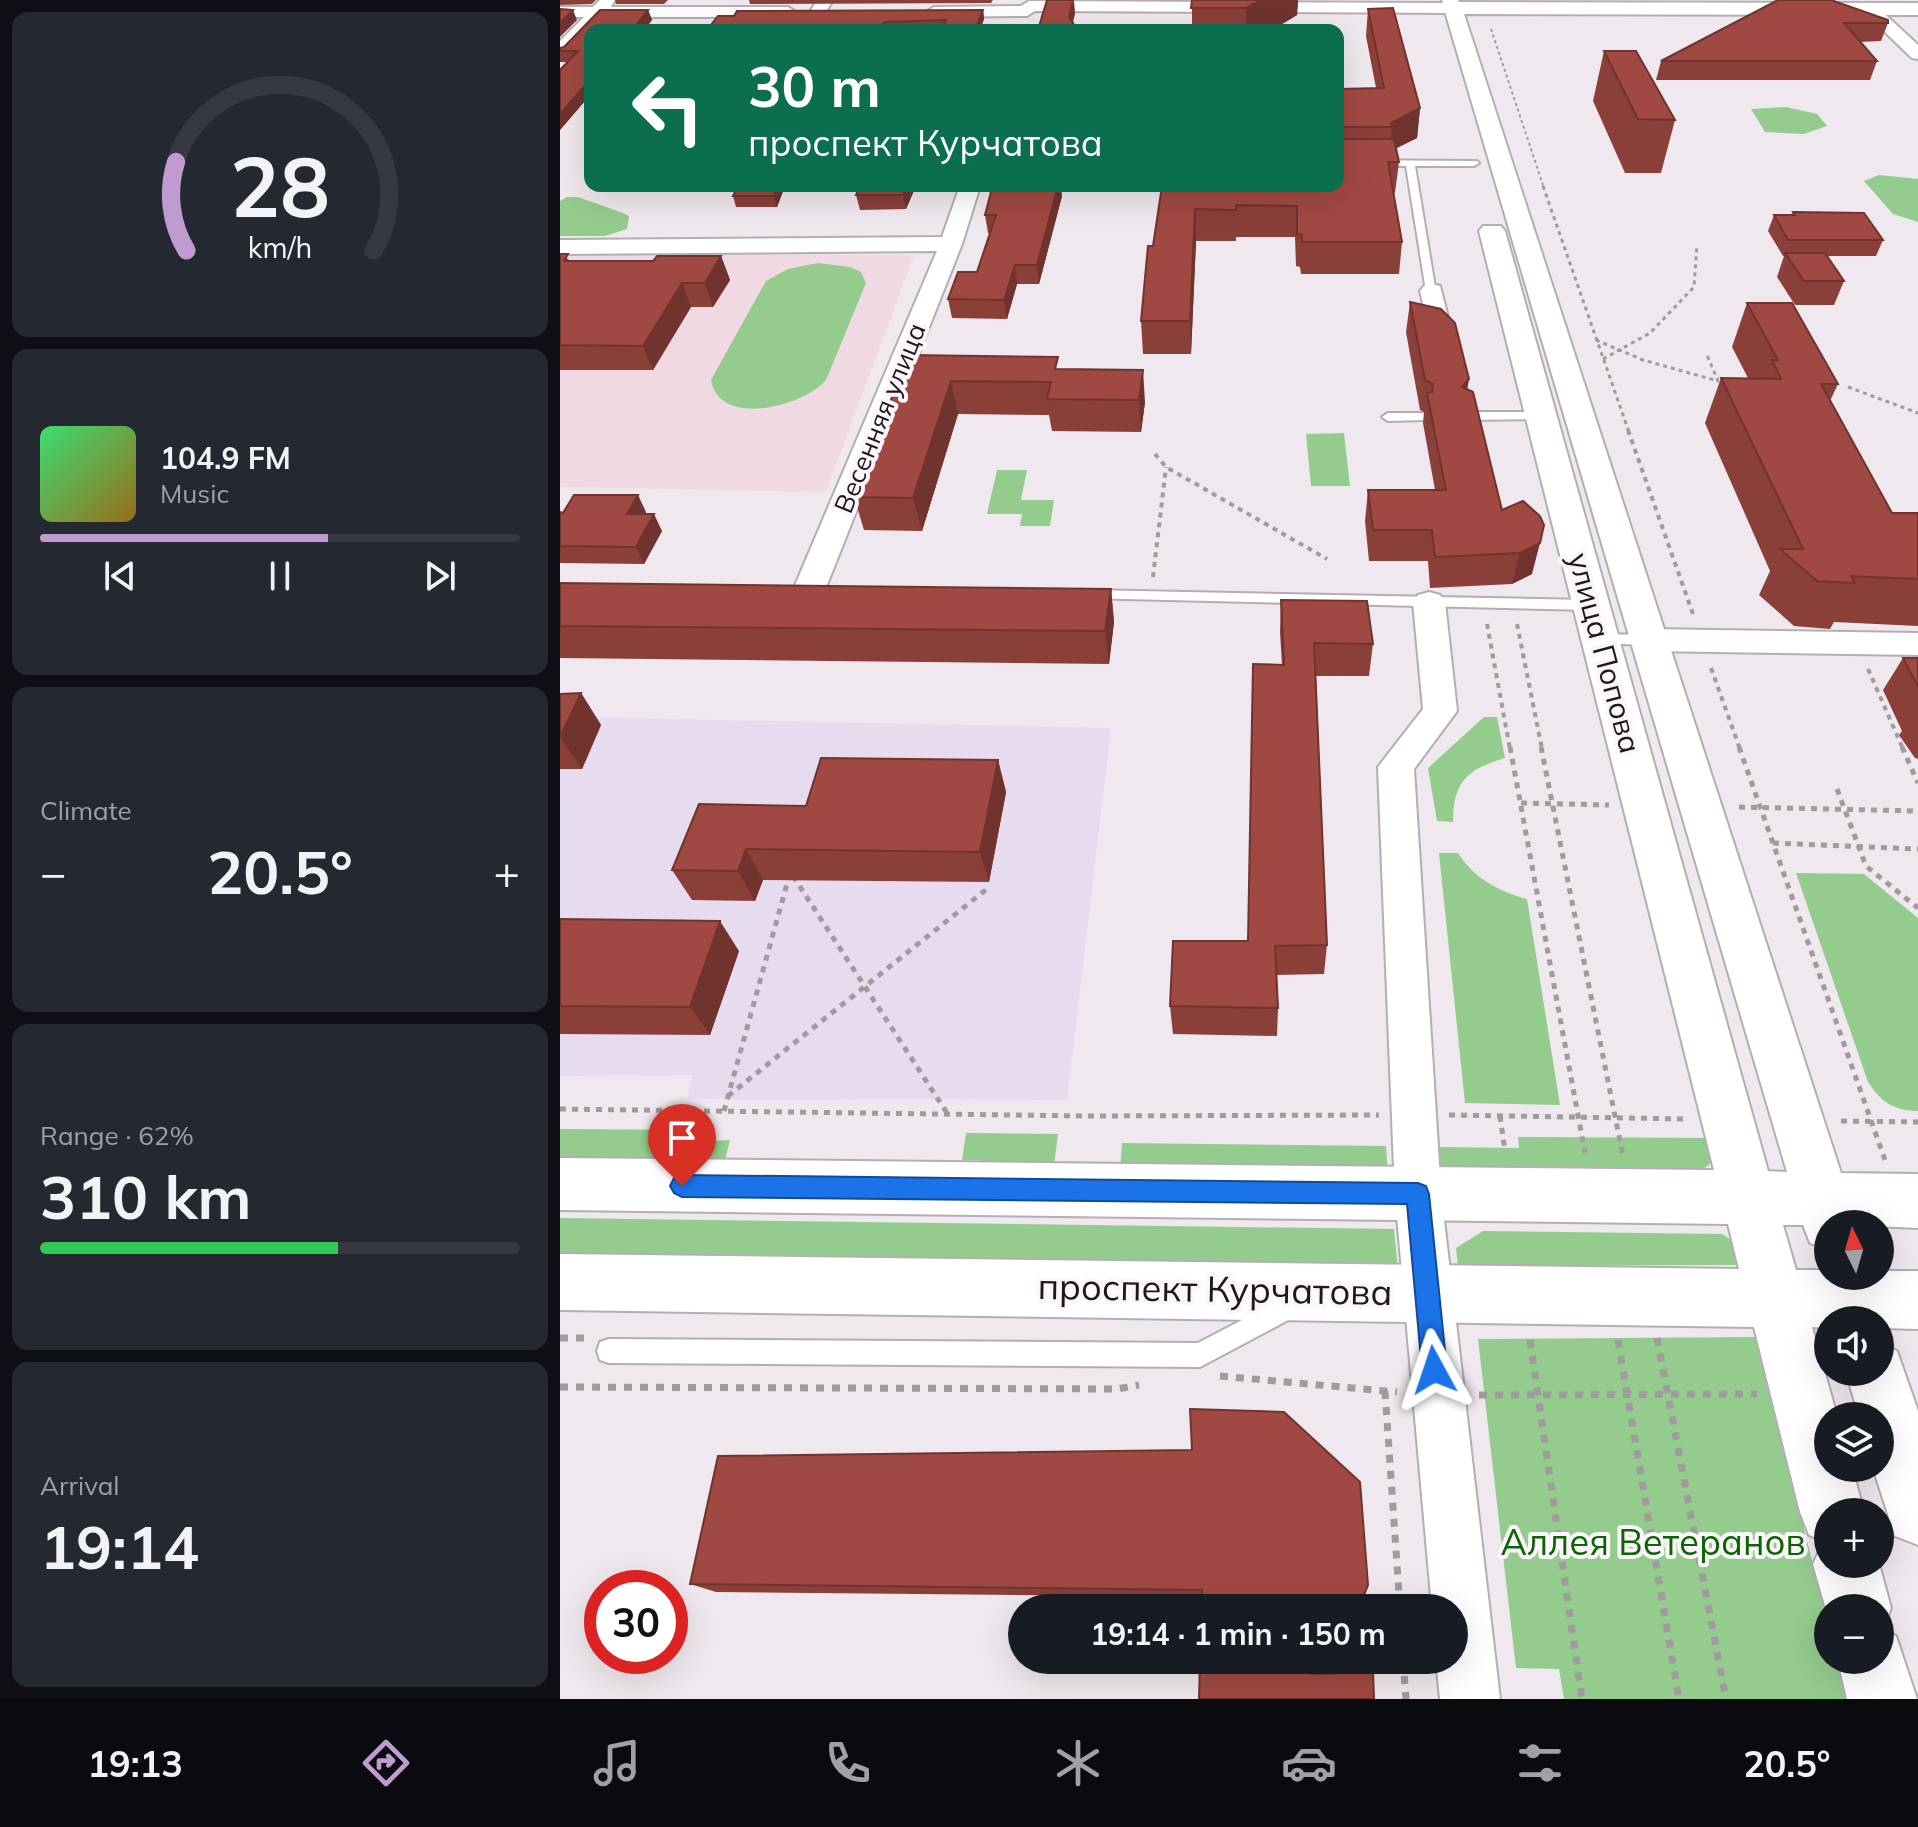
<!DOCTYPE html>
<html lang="en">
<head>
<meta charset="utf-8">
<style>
	body { margin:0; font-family:Mulish,sans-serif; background:#242831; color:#f1f3f6; height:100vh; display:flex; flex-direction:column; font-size:30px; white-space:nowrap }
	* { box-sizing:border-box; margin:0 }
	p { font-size:26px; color:#9ea1a6 }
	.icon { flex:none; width:44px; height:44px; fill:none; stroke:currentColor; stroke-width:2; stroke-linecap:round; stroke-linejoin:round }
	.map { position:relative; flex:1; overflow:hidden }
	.details { display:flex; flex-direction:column; gap:12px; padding:12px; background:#0d0f14; width:560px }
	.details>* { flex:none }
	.hud { position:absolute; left:24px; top:24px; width:760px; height:168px; border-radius:16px; box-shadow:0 8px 32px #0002; background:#0b6e4f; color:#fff; overflow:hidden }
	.needle { width:52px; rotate:355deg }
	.fabs { position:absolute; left:1254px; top:1210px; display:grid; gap:16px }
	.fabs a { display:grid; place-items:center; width:80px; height:80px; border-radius:50%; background:#171b24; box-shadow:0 8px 32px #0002; font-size:40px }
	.speed { position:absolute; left:24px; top:1570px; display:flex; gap:16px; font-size:40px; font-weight:700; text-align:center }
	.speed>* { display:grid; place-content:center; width:104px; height:104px; border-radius:50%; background:#171b24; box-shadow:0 8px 32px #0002; line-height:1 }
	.speed .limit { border:12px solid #d22; background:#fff; color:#111 }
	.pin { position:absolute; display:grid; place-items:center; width:68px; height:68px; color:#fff; margin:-82px -34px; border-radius:50% 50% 50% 0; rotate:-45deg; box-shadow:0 0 8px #0007 }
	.pin .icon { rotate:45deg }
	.me { position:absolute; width:88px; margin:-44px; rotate:355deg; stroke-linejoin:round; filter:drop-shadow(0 0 6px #0008) }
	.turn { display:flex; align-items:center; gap:28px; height:168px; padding:0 32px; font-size:36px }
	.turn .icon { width:104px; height:104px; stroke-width:2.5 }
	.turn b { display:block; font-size:56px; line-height:68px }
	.big { font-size:60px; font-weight:700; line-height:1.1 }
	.details .tile { flex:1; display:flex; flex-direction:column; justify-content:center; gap:12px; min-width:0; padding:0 28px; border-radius:16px; background:#242831 }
	.details .dial { align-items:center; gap:0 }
	.dial svg { height:208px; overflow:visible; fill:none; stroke:#363941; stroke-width:7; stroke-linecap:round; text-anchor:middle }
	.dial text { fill:#f1f3f6; stroke:none }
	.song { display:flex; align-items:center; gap:24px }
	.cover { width:96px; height:96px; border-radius:12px; background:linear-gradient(135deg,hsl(140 70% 55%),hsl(40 70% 35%)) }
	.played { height:8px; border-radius:4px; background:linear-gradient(90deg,#bf9bcf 60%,#363941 60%) }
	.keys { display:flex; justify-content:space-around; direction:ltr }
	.heat { display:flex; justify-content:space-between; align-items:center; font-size:44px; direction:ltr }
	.charge { height:12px; border-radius:6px; background:linear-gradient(90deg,#34c759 62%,#363941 0) }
	.trip { position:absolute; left:448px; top:1594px; width:460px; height:80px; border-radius:40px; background:#171b24; box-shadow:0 8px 32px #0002; font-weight:700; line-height:80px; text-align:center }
	.tab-bar { display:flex; height:128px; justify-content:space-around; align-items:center; background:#090b0e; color:#9ea1a6 }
	.tab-bar .icon { width:56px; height:56px }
	.tab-bar .active { color:#bf9bcf }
	.tab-bar b { font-size:36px; color:#f1f3f6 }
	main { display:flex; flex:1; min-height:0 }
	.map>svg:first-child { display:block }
	.commercial { fill:#e7dbef }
	.education { fill:#f1d9e3 }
	.green { fill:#94cc8d }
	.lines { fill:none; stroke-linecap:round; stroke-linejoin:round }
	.lane-casing { stroke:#b4adb3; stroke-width:4 }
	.street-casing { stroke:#b4adb3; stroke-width:4 }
	.secondary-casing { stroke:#b4adb3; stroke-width:4 }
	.path-far4 { stroke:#a09b9f; stroke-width:2; stroke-dasharray:3 3; stroke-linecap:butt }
	.path-far3 { stroke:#a09b9f; stroke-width:3; stroke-dasharray:4 4; stroke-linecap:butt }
	.path-far2 { stroke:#a09b9f; stroke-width:4; stroke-dasharray:5 5; stroke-linecap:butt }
	.path-far1 { stroke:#a09b9f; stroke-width:5; stroke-dasharray:6 6; stroke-linecap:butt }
	.path { stroke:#a09b9f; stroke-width:7; stroke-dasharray:8 8; stroke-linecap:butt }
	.lane { fill:#fff; fill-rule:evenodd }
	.street { fill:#fff; fill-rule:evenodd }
	.secondary { fill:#fff; fill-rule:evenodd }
	.wall { fill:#8a3f39 }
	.shaded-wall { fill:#70332e }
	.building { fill:#a04942; stroke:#70332e; stroke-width:2 }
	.route { fill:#1a73e8; stroke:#114b97; stroke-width:2 }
	.labels { text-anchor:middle; stroke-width:8; stroke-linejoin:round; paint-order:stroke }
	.far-street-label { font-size:26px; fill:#1b191b; stroke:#fcf5fb }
	.street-label { font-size:30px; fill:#1b191b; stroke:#fcf5fb }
	.near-street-label { font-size:36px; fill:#1b191b; stroke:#fcf5fb }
	.near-park-label { font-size:36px; fill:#0b6502; stroke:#fcf5fb }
</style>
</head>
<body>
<main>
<section class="details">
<div class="tile dial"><svg viewBox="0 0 100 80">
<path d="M14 69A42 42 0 1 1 86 69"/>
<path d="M14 69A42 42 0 0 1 10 35" stroke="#bf9bcf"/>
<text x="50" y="56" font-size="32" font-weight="700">28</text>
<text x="50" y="72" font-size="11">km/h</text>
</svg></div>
<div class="tile">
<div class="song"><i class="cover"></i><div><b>104.9 FM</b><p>Music</p></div></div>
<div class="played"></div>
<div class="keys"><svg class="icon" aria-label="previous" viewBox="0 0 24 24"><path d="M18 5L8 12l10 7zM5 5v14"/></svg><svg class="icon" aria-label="pause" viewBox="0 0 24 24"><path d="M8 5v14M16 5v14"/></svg><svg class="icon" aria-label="next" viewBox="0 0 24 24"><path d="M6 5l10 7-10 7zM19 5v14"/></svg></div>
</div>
<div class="tile"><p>Climate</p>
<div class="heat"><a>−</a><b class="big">20.5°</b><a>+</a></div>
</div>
<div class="tile"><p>Range · 62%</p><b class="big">310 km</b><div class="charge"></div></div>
<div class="tile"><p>Arrival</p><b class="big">19:14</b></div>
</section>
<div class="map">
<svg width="1358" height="1699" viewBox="0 0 1358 1699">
	<rect width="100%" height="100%" fill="#efe8ee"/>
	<path class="commercial" d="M13 717 551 728 507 1100 127 1099 133 1075 0 1076V743Z"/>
	<path class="education" d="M0 253 354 255 266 492 0 487Z"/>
	<g class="green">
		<path d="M1226 107 1257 114 1267 126 1244 134 1205 132 1191 109Z"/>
		<path d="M1319 175 1358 179V222L1333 214 1304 181Z"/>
		<path d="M7 197H18L63 213 69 216 67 229 45 236H0V201Z"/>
		<path d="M258 263 290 267 301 272 306 283 266 380C243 407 159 428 151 380L206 281 228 269Z"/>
		<path d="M784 433 790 486H751L746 434Z"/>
		<path d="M437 470H467L461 500H494L490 526H460L462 514H427Z"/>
		<path d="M924 717H937L945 758C908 769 893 781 893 822L877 821 868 768Z"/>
		<path d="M879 853H898C915 879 938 891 967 899L1000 1105 905 1103Z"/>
		<path d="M1236 873 1304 874 1358 918V1111C1334 1111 1321 1102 1308 1082Z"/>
		<path d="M0 1129 154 1130 150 1141 170 1140 165 1160 0 1166Z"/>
		<path d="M406 1133 498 1134 493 1173H420L421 1160H402Z"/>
		<path d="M958 1137 1150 1138 1154 1155 1149 1165 1138 1172 881 1171 879 1147 959 1148Z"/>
		<path d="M562 1143 826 1146 828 1176 560 1172Z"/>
		<path d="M0 1218 834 1229 838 1270 0 1260Z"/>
		<path d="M923 1231 1162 1234 1178 1244 1184 1265 898 1266 896 1248Z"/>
		<path d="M1195 1337 1268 1623V1660H1277L1287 1699H1004L999 1669 956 1668 918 1339Z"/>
	</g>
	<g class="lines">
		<g class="lane-casing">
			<g id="lane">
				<path d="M778 160 917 161 919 163 914 166H855L876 293 866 291 846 166H778Z"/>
				<path d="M981 412 987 416 985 419 906 420 900 416 906 412Z"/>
				<path d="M862 413 866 414V420L828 421 822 417 828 413Z"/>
				<path d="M527 590 1031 600 1039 605 1031 610 522 598V592Z"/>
				<path d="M1040 634 1089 635 1097 640 1089 645 1035 643 1032 639 1035 635Z"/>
				<path d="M726 1297 734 1301 738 1309 734 1317 640 1367 49 1363 40 1360 37 1351 40 1342 49 1339 638 1343Z"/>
			</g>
		</g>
		<g class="street-casing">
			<g id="street">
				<path d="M40 0H55L51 7H228L236 12 228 17H42L6 55 0 56V41L24 17H0V7H33Z"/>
				<path d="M257 0H273L264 15 258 17 250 12Z"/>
				<path d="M882 0H898L901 8 893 13 475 11 467 16 374 17 366 12 374 7 461 6 469 1 883 3Z"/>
				<path d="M1310 4 1316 6 1358 45V59L1352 58 1304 12 1302 9Z"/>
				<path d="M400 186H420L402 244 265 590 260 597 249 600 238 597 233 590 377 251 0 254V240L382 237Z"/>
				<path d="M872 284 880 286 889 321 886 326H868L860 291 864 286Z"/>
				<path d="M869 592 880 595 885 602 897 711 854 769 881 1194 940 1699H880L876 1660H894V1608H872L835 1194 818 767 863 709 853 602 858 595Z"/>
				<path d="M1089 629 1358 633V655L1089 651 1077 648 1073 640 1077 632Z"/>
			</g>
		</g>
		<g class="secondary-casing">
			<g id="secondary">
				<path d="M893 2 1358 3V15L904 14 1281 1173 1358 1174V1228L1268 1224V1250L1250 1243 1243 1225H1223L1236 1270H1268V1276H1320V1271H1358V1329L1320 1328V1320H1268V1328L1252 1327 1277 1416H1268V1468H1292L1304 1512H1268V1564H1319L1331 1608 1322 1630 1336 1636 1357 1699H1287L1278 1660H1320V1608H1268V1616L1253 1564 1264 1541 1249 1535 1240 1512 1194 1327 0 1310V1254L1179 1269 1168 1224 0 1210V1158L1154 1170 919 231 923 226H941L945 231 1208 1171 1227 1172 884 8Z"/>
				<path d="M1320 1344 1337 1351 1358 1411V1545L1335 1536 1313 1468H1320V1416H1299L1286 1372H1320Z"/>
			</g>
		</g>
		<path class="path-far4" d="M931 29 984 188"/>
		<g class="path-far3">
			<path d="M983 186 1069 432"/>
			<path d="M1036 340 1083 360 1158 381 1146 353"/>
			<path d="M1043 359 1090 333 1134 287 1137 245"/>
			<path d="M1288 387 1358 413"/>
		</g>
		<g class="path-far2">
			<path d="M1068 430 1134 617"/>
			<path d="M595 454 606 467 767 559"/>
			<path d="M593 577 606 467"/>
			<path d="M927 624 950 749"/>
			<path d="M957 624 982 749"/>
			<path d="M1151 668 1180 749"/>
			<path d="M1308 669 1343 749"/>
		</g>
		<g class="path-far1">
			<path d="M950 747 1025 1153"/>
			<path d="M981 747 1063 1156"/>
			<path d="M1179 747 1325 1160"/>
			<path d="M1342 747 1358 783"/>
			<path d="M1277 789 1306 866 1358 908"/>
			<path d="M961 803 1049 805"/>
			<path d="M1179 807 1358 811"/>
			<path d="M1213 843 1358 849"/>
			<path d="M233 876 387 1113"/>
			<path d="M168 1096 428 888"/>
			<path d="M0 1109 527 1116 819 1115"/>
			<path d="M164 1111 230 873"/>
			<path d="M889 1115 1127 1119"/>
			<path d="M940 1116 945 1151"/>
			<path d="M1281 1121 1358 1122"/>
		</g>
		<g class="path">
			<path d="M0 1338H27"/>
			<path d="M1097 1338 1166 1699"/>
			<path d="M970 1340 1022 1699"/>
			<path d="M1058 1340 1119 1699"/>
			<path d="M660 1376 837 1392"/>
			<path d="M0 1387 557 1389 579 1385"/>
			<path d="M825 1391 840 1608"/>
			<path d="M919 1395 1197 1394"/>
			<path d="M843 1660 846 1699"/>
		</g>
		<use href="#lane" class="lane"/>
		<use href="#street" class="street"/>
		<use href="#secondary" class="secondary"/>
	</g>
	<g class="wall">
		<path d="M0 0H36L32 4 0 5Z"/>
		<path d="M55 0H108L104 4H56Z"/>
		<path d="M189 0H433L431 3 190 4Z"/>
		<path d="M632 0H738L737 15 712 30H632Z"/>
		<path d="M1218 0 1328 23 1321 41 1300 42 1317 61 1310 80H1096L1101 61Z"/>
		<path d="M808 9 860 108 857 138 836 148 839 162 835 193H833L842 242 839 274H741L740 267 736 266 735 237H676V241H636L631 354H583L581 321 601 192 600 186H778V89L816 88 806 36Z"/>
		<path d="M40 10H88L92 20 84 30H30V95L0 130V70L8 62H0V48L4 47Z"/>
		<path d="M423 10 424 19 420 30H147Z"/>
		<path d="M1044 51 1115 120 1101 173H1065L1033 101Z"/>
		<path d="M225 186 217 207H176L173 196Z"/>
		<path d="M356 186 346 209 300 210 296 195Z"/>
		<path d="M437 188 502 196 479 284H457L447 319 392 318 388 299 417 272 430 233H428L425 215Z"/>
		<path d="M1233 212 1323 240 1316 256H1267L1284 281 1274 305H1235L1217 277 1224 256H1223L1208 231 1214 215H1232Z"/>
		<path d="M0 254 11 261H93L161 256 170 280 153 307H131L93 370H0Z"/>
		<path d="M850 302 908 390 942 510 972 574 952 584 870 588 868 561H809L805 521 808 490H875L863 423 864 412 860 410 846 332Z"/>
		<path d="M1187 303 1278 384 1270 401 1332 513H1358V626L1274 622 1270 629 1234 626 1199 595 1210 571 1145 423 1161 378H1188L1172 347Z"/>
		<path d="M348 355 499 369 585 402 581 432 492 431 489 415 398 414 362 531 304 530 294 497Z"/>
		<path d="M0 512H86L85 514 102 531 84 564 0 563Z"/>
		<path d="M0 583 551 589 554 622 549 664 0 658Z"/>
		<path d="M721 600 813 644 809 676H756L767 945 764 974 716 975 718 1008 717 1036 613 1034 610 1006 688 941 722 665 720 632Z"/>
		<path d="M1343 658H1358V759L1355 758 1339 735 1342 731 1323 690Z"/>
		<path d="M21 693 41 725 22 769H0V694Z"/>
		<path d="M438 760 446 792 429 882 203 880 195 901 132 900 112 870 246 806Z"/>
		<path d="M0 919 179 951 150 1035 0 1034Z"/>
		<path d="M130 1584 808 1585 798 1608H642V1597L156 1592Z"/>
	</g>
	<g class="shaded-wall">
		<path d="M514 0 515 14 511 30 509 17Z"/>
		<path d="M701 0H738L737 15 712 30H686V8Z"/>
		<path d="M13 10 17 20 0 37V23Z"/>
		<path d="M88 10 92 20 84 30H72Z"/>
		<path d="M423 10 424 19 420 30H415Z"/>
		<path d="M326 22 328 30H320L319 26Z"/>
		<path d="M30 80V95L0 130V114Z"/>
		<path d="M860 108 857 138 829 152 832 127 831 123Z"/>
		<path d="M217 186H225L217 207 214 196Z"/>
		<path d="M347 186H356L346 209 343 195Z"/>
		<path d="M498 186H501L502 196 479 284 477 265Z"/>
		<path d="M635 209 636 241 631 354 630 321Z"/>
		<path d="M161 256 170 280 153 307 145 283Z"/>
		<path d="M455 265 457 284 447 319 444 300Z"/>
		<path d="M122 283 131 307 93 370 83 346Z"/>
		<path d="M583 370 585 402 581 432 579 400Z"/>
		<path d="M909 379 904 410 902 387Z"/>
		<path d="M391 381 398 414 362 531 353 498Z"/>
		<path d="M78 495 86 512 76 531 67 514Z"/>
		<path d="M94 514 102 531 84 564 76 547Z"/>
		<path d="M980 543 972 574 952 584 960 553Z"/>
		<path d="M551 589 554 622 549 664 545 631Z"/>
		<path d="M21 693 41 725 22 769 0 737Z"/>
		<path d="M438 760 446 792 429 882 420 852Z"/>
		<path d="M186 849 203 880 195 901 178 871Z"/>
		<path d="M160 921 179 951 150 1035 130 1007Z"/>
	</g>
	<g class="building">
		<path d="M487 0H513L509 17 515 26V30H478Z"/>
		<path d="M632 0H701L686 8H631Z"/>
		<path d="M1218 0H1271L1328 20V23H1284L1317 61H1101Z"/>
		<path d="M833 8 860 108 831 123 832 127H780L778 132V89L824 88 808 9Z"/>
		<path d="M0 9 13 10 0 23Z"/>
		<path d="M40 10H88L72 30H30V80L0 114V70L18 51H0V48L4 47Z"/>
		<path d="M423 10 415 30H382L386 20 326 22 319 26H305L304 30H147L158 16H174L177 11Z"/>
		<path d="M1044 51H1076L1115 120 1078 119Z"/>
		<path d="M778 137 780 139H834L839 162H828L842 242H742V235L737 234V206L676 205V210L635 209 630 321H581L588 246H593L602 186H778Z"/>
		<path d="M178 186H217L214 196H173Z"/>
		<path d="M300 186H347L343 195H296Z"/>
		<path d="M437 186H498L477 265H455L444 300 388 299 398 272H417L436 215H425L432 188H437Z"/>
		<path d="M1233 212 1304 213 1323 240H1228L1214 215H1235Z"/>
		<path d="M1225 253H1265L1284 281H1244Z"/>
		<path d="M0 254H8L4 261H93L97 256H161L145 283H122L83 346 0 345Z"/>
		<path d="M850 302 881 309 895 323 909 379 902 387 913 392 942 510 963 501 980 516 984 525 980 543 960 553 875 557 872 530H813L808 490H886L867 393 872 392 873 384 865 380Z"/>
		<path d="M1187 303H1232L1278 384H1261L1332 513H1358V579L1291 576 1295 583 1257 581 1220 549H1243L1161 378 1221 379 1212 360H1218Z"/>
		<path d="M348 355 498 357 495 369 583 370 579 400 487 399 491 382 391 381 353 498 294 497Z"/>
		<path d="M14 495H78L67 514H94L76 547 0 546V512L3 513Z"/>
		<path d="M0 583 551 589 545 631 0 626Z"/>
		<path d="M721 600 807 601 813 644 754 643 767 945 715 946 718 1008 610 1006 613 941H688L693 664 724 665Z"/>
		<path d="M1343 658H1358V687Z"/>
		<path d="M21 693 0 737V694Z"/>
		<path d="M261 758 438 760 420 852 186 849 178 871 112 870 139 804 246 806Z"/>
		<path d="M0 919 160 921 130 1007 0 1006Z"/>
		<path d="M630 1409 724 1412 800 1482 808 1585 799 1607 752 1605V1608H642V1590L130 1584 158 1456 632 1450Z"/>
		<path d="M640 1660H752V1674L813 1672 814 1699H639Z"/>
	</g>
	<path class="route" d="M122 1175 858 1183 866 1186 869 1194 887 1370 883 1379 874 1382 865 1379 862 1370 847 1204 122 1197 114 1193 110 1186 114 1178Z"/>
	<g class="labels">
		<g class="far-street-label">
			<text transform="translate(320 418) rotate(-68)" y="9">Весенняя улица</text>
		</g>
		<g class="street-label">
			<text transform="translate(1044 653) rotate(75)" y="10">улица Попова</text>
		</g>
		<g class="near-street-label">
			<text transform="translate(655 1289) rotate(1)" y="13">проспект Курчатова</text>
		</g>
		<g class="near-park-label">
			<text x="1093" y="1555">Аллея Ветеранов</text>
		</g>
	</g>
</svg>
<div class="fabs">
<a><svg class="needle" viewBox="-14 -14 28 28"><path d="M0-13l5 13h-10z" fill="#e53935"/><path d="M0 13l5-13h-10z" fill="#9ea1a6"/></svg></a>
<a><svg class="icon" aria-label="sound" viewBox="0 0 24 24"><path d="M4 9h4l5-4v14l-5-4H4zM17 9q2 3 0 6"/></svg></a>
<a><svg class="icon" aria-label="layers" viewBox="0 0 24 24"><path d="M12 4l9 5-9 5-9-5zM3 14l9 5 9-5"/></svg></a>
<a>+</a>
<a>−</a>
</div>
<div class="speed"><div class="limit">30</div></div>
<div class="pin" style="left:122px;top:1186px;background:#d93025"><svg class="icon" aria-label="arrive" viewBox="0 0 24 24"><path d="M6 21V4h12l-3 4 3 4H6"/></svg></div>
<svg class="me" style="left:874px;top:1370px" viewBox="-20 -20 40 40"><path d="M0-17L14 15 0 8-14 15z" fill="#1a73e8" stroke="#fff" stroke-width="4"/></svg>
<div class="trip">19:14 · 1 min · 150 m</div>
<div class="hud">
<div class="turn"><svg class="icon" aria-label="left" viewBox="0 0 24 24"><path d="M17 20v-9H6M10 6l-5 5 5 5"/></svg><div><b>30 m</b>проспект Курчатова</div></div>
</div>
</div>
</main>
<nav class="tab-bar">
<b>19:13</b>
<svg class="icon active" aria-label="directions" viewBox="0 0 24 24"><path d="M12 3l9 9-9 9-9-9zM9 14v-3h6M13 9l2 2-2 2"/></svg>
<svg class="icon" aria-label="music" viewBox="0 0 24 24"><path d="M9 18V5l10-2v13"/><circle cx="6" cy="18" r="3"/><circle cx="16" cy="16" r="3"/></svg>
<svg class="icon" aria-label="phone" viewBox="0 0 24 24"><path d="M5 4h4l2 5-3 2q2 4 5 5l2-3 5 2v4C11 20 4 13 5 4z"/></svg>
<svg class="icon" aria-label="climate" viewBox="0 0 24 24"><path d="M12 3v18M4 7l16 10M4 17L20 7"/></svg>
<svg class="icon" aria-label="car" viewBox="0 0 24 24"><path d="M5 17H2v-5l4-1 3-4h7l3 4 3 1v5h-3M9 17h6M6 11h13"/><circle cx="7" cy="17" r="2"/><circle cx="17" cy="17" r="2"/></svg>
<svg class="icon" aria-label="filters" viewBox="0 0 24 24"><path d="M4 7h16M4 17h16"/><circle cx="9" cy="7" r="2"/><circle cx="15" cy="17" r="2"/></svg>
<b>20.5°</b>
</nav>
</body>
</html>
